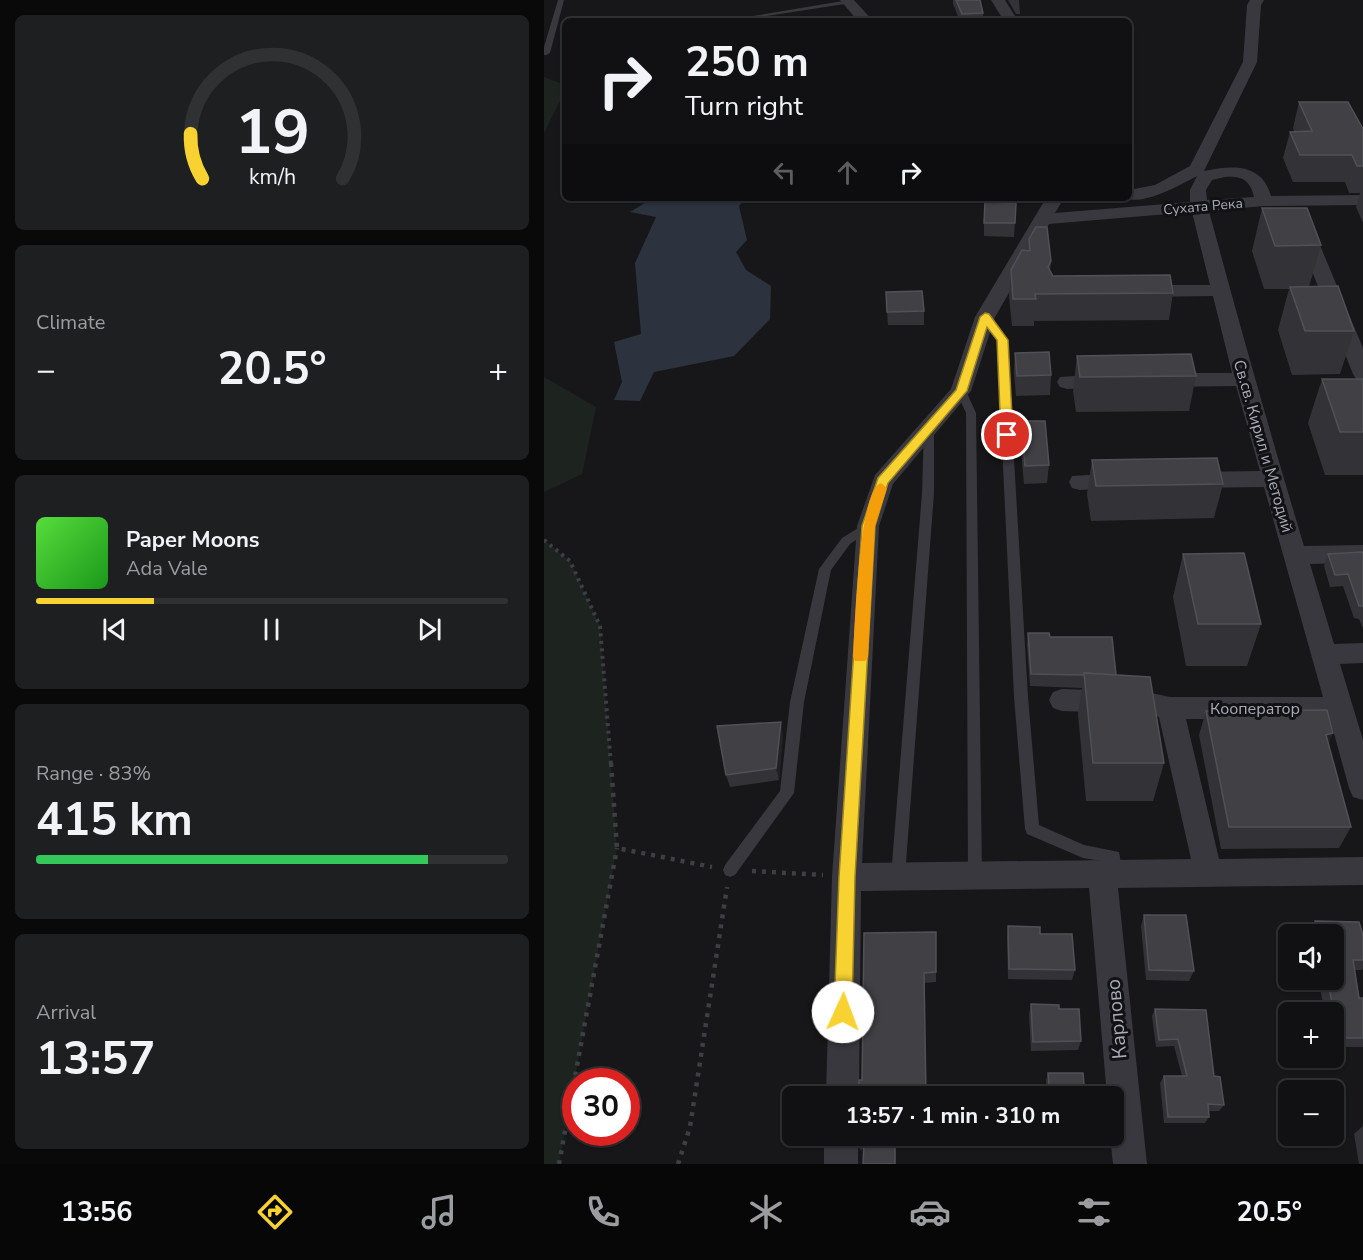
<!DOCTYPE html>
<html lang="en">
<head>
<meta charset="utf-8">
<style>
	body { margin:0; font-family:"Nunito Sans",sans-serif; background:#1e1f21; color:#f1f3f6; height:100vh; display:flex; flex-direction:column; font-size:22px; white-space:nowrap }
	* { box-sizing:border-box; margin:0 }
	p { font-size:20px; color:#9c9da0 }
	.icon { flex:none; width:33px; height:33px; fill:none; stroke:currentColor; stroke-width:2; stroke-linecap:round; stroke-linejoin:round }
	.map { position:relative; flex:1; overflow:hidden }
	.panel { display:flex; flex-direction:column; gap:15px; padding:15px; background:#09090a; width:544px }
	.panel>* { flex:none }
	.hud { position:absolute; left:18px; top:18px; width:570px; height:183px; border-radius:9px; box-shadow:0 2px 4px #0004,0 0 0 2px #303133; background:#111113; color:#f1f3f6; overflow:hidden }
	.fabs { position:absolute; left:734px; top:924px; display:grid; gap:12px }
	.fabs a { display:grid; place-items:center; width:66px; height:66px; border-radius:9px; background:#111113; box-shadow:0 2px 4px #0004,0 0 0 2px #303133; font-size:30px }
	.speed { position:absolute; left:18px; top:1068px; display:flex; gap:12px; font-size:30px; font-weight:700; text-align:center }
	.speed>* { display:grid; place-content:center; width:78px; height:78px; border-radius:50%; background:#111113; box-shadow:0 2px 4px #0004,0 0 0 2px #303133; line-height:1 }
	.speed .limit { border:9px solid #d22; background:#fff; color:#111 }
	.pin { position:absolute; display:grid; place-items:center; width:51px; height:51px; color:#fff; margin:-26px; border:3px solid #fff; border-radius:50%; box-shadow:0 2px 6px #0007 }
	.me { position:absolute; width:66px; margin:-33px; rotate:2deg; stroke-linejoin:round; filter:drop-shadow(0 0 4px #0008) }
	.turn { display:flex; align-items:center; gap:21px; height:126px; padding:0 24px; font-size:27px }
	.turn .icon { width:78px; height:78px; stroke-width:2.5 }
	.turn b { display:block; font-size:42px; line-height:51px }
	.lanes { display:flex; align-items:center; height:57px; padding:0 24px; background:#0003; justify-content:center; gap:30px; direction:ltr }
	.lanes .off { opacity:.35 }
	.big { font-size:45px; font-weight:700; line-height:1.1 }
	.panel .tile { flex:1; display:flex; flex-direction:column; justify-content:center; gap:9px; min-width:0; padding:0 21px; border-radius:9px; background:#1e1f21 }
	.panel .dial { align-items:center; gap:0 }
	.dial svg { height:156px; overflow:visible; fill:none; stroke:#303133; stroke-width:7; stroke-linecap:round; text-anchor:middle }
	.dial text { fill:#f1f3f6; stroke:none }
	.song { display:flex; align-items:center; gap:18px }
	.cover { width:72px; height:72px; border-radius:9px; background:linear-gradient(135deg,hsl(110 70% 55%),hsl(120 70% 35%)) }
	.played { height:6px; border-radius:3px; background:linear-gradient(90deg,#f8d230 25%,#303133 25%) }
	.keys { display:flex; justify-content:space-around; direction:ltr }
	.heat { display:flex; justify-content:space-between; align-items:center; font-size:33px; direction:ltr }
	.charge { height:9px; border-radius:4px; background:linear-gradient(90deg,#34c759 83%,#303133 0) }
	.trip { position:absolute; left:238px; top:1086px; width:342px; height:60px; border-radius:9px; background:#111113; box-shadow:0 2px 4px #0004,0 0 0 2px #303133; font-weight:700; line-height:60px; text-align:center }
	.dock { display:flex; height:96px; justify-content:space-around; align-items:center; background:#070708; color:#9c9da0 }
	.dock .icon { width:42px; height:42px }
	.dock .selected { color:#f8d230 }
	.dock b { font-size:27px; color:#f1f3f6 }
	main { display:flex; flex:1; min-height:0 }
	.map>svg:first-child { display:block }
	.green { fill:#1d241f }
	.water { fill:#2c333e }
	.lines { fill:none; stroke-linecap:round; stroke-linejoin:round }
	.path-far1 { stroke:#3e3f45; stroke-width:4; stroke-dasharray:3 4.5; stroke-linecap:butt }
	.path { stroke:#3e3f45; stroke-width:4.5; stroke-dasharray:4 6; stroke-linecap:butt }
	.lane { fill:#38383e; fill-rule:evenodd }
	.street { fill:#38383e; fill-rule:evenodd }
	.wall { fill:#333337 }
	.shaded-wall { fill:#222225 }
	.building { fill:#404045; stroke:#505157; stroke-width:1.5 }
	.route { fill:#f8d230; stroke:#a1881f; stroke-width:1.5 }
	.slow { fill:#f59e0b }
	.labels { text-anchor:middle; stroke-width:6; stroke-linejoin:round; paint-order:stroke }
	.far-street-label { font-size:14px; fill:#a9abb9; stroke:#121214 }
	.street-label { font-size:16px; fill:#a9abb9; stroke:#121214 }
	.near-street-label { font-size:20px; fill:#a9abb9; stroke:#121214 }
</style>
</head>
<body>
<main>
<section class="panel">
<div class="tile dial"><svg viewBox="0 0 100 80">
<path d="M14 69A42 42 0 1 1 86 69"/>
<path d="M14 69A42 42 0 0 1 8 46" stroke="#f8d230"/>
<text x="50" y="56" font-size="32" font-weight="700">19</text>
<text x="50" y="72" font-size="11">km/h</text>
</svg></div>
<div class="tile"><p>Climate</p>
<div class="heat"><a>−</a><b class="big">20.5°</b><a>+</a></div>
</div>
<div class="tile">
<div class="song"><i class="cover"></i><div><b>Paper Moons</b><p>Ada Vale</p></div></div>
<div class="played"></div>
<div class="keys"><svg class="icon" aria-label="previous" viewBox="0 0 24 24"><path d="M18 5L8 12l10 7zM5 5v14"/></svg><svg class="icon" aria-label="pause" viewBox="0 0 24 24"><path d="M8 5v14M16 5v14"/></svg><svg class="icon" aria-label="next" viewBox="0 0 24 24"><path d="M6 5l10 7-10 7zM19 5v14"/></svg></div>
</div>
<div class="tile"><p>Range · 83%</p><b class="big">415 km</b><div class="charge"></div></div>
<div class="tile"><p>Arrival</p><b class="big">13:57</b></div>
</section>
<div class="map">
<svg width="819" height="1164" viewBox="0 0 819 1164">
	<rect width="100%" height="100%" fill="#171719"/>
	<g class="green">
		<path d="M0 77 21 85V91L0 133Z"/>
		<path d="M0 377 52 407 38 474 0 492Z"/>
		<path d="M0 540 26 561 56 626 73 848 15 1164H0Z"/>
	</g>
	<path class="water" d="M109 198H202L195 206 203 240 192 252 202 270 227 286 226 319 190 356 110 372 96 401 70 400 78 382 70 342 97 334 91 263 112 217 86 212Z"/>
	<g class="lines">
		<path class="path-far1" d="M0 540 26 561 56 626 67 765"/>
		<g class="path">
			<path d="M67 763 73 848 168 867"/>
			<path d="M208 871 279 875"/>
			<path d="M15 1164 73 848"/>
			<path d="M134 1164 146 1127 183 887"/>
		</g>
		<g class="lane">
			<path d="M14 0H20L6 53 2 55H0V47Z"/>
			<path d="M305 0 308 2 307 3 210 18 211 21H205L203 17Z"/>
			<path d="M441 314 444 315 463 340 484 697 495 825 540 845 575 852 579 874 577 879 572 881 567 879 563 862 539 858 483 834 481 829 470 697 453 340 436 317Z"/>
			<path d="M417 388 422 391 432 413 438 875 436 880 431 882 426 880 424 875 422 413 412 391Z"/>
			<path d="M385 424 390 428V493L361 876 359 881 354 883 349 881 347 876 378 493 380 428Z"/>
			<path d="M324 522 330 526 328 529 306 544 287 570 260 702 250 793 191 875 186 877 181 875 179 870 181 865 236 791 246 702 275 569 298 538Z"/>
		</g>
		<g class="street">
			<path d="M296 0H310L329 21H314Z"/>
			<path d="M447 0H461L474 21H460Z"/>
			<path d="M706 0H720L717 5 713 62 660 171C688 165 718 163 727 196L819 195V205L720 206 665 211C695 323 727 436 760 546L819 545V563L766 564 790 644 819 643V663L796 664 819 740V800L809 797 805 788 786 719H642L675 859 819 857V885L574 888 603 1164H569L566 1136H570V1096H563L545 888 317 891 315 1096H282L288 877 313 526 331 475 407 389 431 317 502 198H520L511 213 646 202V190L653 176C634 186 600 206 579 198H585V190L611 185 646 166 699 62 703 5ZM681 177C698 176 706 180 710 197L663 200 662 190 668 180ZM648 212 666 285H597L590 287 588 291 590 295 597 297 669 296 688 373H619L612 375 609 380 612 385 619 387 692 386 716 471 646 472 638 474 635 480 638 486 646 488 720 487 779 697H626L603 692 518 689 509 692 505 700 509 708 518 711 603 714 615 717 647 859 318 863 335 526 349 484 427 391 451 317 505 224Z"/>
			<path d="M761 226 767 227 770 231 819 348V380L812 379 809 374 752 231 755 227Z"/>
			<path d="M563 374 570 376 573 381 570 386 523 389 516 387 513 382 516 377Z"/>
			<path d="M578 473 586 475 589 481 586 487 536 490 528 488 525 482 528 476Z"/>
			<rect x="280" y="1136" width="34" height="28"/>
		</g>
	</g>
	<g class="wall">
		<path d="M409 0H436L439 13V21H416L409 4Z"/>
		<path d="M464 0H475L476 14H472Z"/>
		<path d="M755 102 819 129V223L812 207 816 193H805L801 182H749L739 158 746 132H750L749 128Z"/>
		<path d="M472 203 470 237 440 236V223Z"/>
		<path d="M718 208 777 245 765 287 810 331 796 374 748 375 734 330 745 289H720L708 251Z"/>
		<path d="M485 239 507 261 506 271 509 276 629 293 625 320 490 321V326H468L465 297 467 270 485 251Z"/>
		<path d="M380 311V325H344L343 312Z"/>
		<path d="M471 353 507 375 506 395 472 396 470 373Z"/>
		<path d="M533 356 652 376 645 411 532 412 529 391Z"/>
		<path d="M778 379H819V475H781L764 423Z"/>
		<path d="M477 421 505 465 503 483 480 484 476 440Z"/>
		<path d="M548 460 679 484 670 518 547 521 543 494Z"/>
		<path d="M819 552V628L815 619 810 618 799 586 786 587 780 566 784 554Z"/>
		<path d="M639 554 717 624 703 666H642L629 597Z"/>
		<path d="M484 633 506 637 572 675 620 763 609 801H542L534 714 538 688 486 686 483 645Z"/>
		<path d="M662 711 789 733 784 744 807 827 795 848 677 849 655 735Z"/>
		<path d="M239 735 235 780 186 787 182 775Z"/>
		<path d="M600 915 650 971 645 981 602 980 597 926Z"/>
		<path d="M771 921 819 935V969L817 970H811L815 998H819V1047H789V1012H781L774 980H789V934H765L764 932Z"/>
		<path d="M464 926 496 934 531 970 528 980 464 979 463 937Z"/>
		<path d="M392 932V982L380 983 315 1089 318 1080Z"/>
		<path d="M487 1004 515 1009 537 1041 534 1050 487 1051 485 1014Z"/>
		<path d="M611 1009 670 1076 680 1105 675 1111H665V1117L661 1123H620L616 1083 620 1076H638L630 1046 612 1047 608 1016Z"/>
		<path d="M504 1073 541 1096H503L502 1081Z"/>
		<path d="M819 1126V1164H815L810 1134Z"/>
		<path d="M314 1136H352V1164H319L320 1149 316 1150Z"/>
	</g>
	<g class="shaded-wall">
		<path d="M237 722 239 735 235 780 232 768Z"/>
		<path d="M789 733 778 756 782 735Z"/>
		<rect x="351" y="1136" width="1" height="28"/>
	</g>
	<g class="building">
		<path d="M412 0H436L439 13 418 14Z"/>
		<path d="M755 102H804L819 129V166H813L808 155H756L746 132 768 131Z"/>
		<path d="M441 202 472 203 471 223H440Z"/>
		<path d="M718 208H763L777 245 731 246Z"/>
		<path d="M492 227H503L507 261 504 267 509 276 626 275 629 293 491 294 492 299H469L467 270 478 250 486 251 485 239Z"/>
		<path d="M794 286 810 331H761L746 287Z"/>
		<path d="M378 291 380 311 343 312 342 292Z"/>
		<path d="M505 352 507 375 473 376 471 353Z"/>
		<path d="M647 354 652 376 536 377 533 356Z"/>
		<path d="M778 379H819V432H796Z"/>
		<path d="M477 421H501L505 465 481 466Z"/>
		<path d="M673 458 679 484 552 486 548 460Z"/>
		<path d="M819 552V606H815L804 574 791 575 784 554Z"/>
		<path d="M700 553 717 624H654L639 554Z"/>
		<path d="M484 633H505L506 637H568L572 675 540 673V675L487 674Z"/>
		<path d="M540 673 606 677 620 763H549Z"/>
		<path d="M783 710 789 733 782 735 807 827H685L662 711Z"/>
		<path d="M237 722 232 768 182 775 173 726Z"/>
		<path d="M600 915H642L650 971 605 970Z"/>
		<path d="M771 921 815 922 819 935V960H809L815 998H819V1038H796L783 980H789V934H773Z"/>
		<path d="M464 926 496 927V934H528L531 970 465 969Z"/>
		<path d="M392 932V972L380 973 382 1096H301V1090L315 1089V1080H318L320 933Z"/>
		<path d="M487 1004 515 1005V1009H535L537 1041 489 1042Z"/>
		<path d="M611 1009 662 1010 670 1076 676 1077 680 1105 664 1104 665 1117H624L620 1076H643L634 1039 615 1040Z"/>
		<path d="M504 1073H539L541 1096H506Z"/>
		<path d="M314 1136H351V1164H319L320 1142H314Z"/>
	</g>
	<path class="route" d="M441 313 445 314 464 340 469 435 463 439 457 435 453 340 443 327 423 391 344 483 331 526 311 877 308 1012 305 1019 299 1021 293 1019 290 1012 295 877 318 526 334 478 412 390 436 317Z"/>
	<path class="slow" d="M337 483 343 488 331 526 324 657 321 661H311L309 657C311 631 314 490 337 483Z"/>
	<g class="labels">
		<g class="far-street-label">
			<text transform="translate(659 206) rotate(-5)" y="5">Сухата Река</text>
		</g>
		<g class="street-label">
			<text transform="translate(720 446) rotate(74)" y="6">Св.св. Кирил и Методий</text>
			<text x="711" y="714">Кооператор</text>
		</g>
		<g class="near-street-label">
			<text transform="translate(572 1019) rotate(-95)" y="7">Карлово</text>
		</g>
	</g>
</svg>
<div class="fabs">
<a><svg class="icon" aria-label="sound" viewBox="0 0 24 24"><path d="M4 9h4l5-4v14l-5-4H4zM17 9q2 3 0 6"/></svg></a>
<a>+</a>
<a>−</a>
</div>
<div class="speed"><div class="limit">30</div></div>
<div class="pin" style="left:463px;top:435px;background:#d93025"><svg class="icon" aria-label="arrive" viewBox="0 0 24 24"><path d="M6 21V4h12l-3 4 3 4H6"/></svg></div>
<svg class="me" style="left:299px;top:1012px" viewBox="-20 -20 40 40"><circle r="19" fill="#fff"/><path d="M0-13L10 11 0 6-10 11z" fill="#f8d230"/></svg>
<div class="trip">13:57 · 1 min · 310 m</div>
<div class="hud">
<div class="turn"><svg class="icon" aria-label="right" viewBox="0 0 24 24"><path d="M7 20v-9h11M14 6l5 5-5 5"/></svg><div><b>250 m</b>Turn right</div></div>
<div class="lanes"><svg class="icon off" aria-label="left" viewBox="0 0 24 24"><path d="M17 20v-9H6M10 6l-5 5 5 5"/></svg><svg class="icon off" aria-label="ahead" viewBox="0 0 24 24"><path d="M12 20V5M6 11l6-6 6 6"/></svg><svg class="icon" aria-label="right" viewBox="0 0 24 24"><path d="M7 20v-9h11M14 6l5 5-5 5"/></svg></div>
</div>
</div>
</main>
<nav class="dock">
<b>13:56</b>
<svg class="icon selected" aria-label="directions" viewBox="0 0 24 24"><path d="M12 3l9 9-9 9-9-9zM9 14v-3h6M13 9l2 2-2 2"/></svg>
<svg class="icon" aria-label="music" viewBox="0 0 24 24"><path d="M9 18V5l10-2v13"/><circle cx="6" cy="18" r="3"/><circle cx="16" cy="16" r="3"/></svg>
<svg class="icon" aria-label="phone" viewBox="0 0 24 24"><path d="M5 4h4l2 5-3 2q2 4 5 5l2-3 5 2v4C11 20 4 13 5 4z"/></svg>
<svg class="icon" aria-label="climate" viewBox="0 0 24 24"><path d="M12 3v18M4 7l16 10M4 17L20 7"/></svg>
<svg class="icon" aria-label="car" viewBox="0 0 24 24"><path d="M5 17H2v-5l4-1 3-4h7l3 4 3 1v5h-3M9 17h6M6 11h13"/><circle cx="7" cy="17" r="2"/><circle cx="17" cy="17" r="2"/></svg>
<svg class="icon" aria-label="filters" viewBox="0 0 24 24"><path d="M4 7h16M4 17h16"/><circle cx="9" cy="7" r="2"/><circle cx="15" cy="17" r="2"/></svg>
<b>20.5°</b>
</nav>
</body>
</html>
